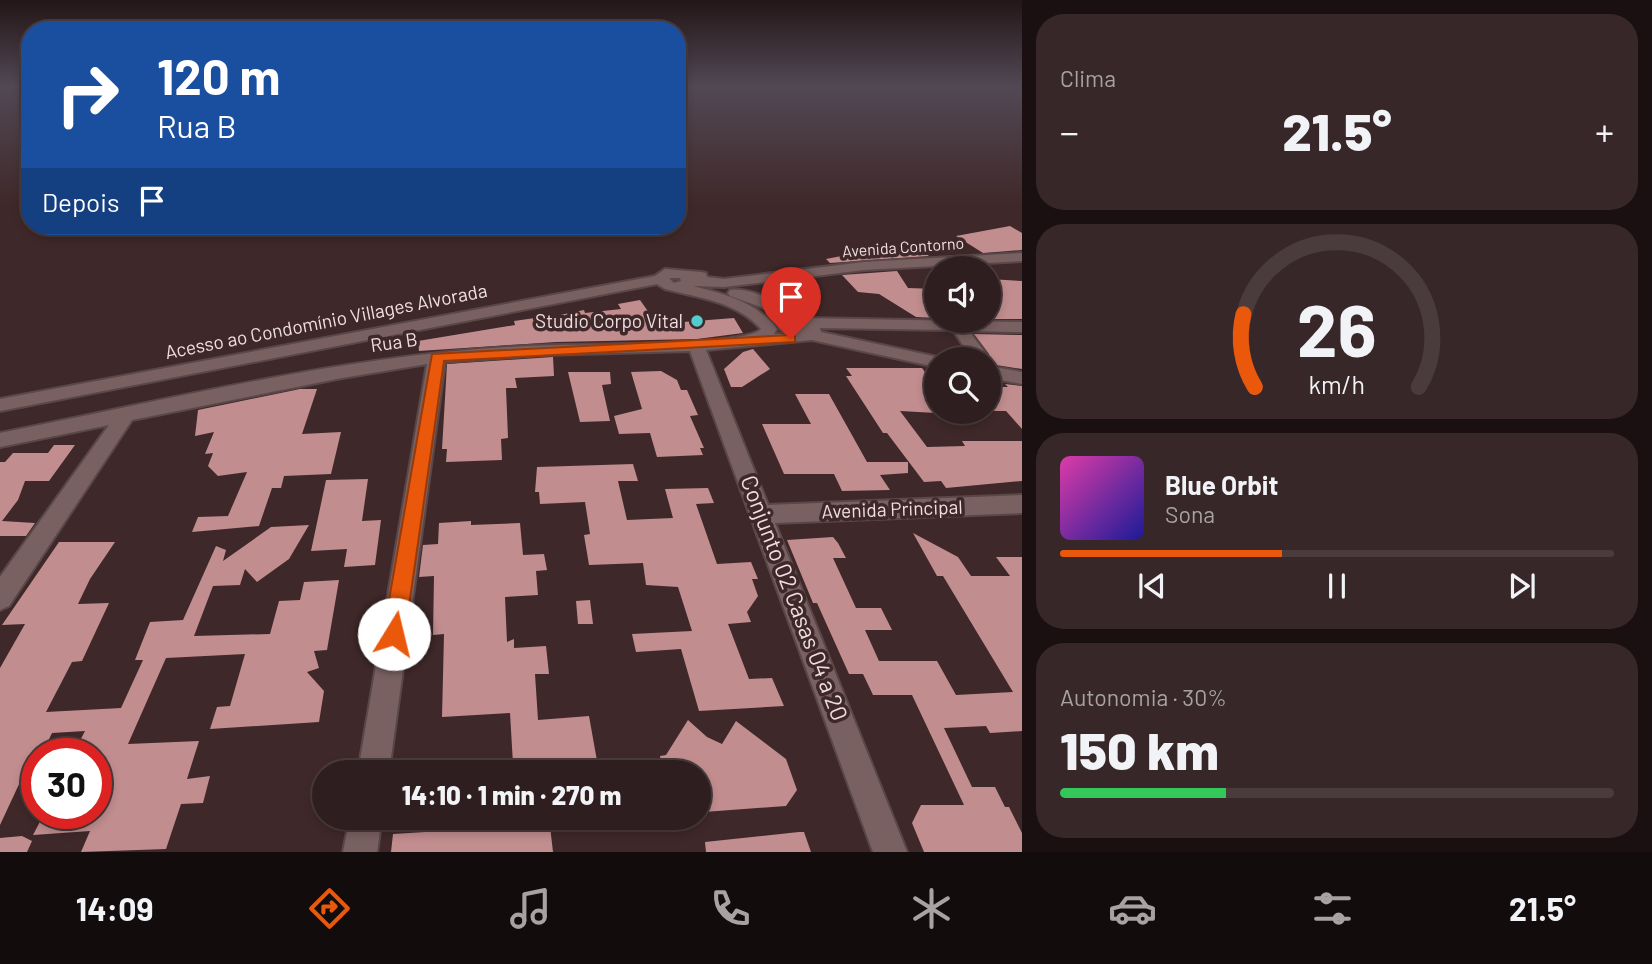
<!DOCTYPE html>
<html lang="pt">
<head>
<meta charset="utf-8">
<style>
	body { margin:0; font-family:Barlow,sans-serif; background:#372728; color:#f1f3f6; height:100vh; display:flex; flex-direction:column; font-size:26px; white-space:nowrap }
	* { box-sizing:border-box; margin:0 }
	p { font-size:23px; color:#a7a2a4 }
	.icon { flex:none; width:38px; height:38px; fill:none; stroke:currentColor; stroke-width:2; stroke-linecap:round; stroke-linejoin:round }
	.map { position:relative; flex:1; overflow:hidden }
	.panel { display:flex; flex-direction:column; gap:14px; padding:14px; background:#1a1011; width:630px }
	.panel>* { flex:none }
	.banner { position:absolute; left:21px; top:21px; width:665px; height:214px; border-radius:28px; box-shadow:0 4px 10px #0003,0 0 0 2px #4a3c3d; background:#1a4fa0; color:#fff; overflow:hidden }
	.controls { position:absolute; left:924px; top:256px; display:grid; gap:14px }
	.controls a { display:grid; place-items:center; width:77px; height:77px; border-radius:50%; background:#2f1e1f; box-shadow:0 4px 10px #0003,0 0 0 2px #4a3c3d; font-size:35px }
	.speed { position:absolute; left:21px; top:738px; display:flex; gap:14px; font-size:35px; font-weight:700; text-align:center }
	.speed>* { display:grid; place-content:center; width:91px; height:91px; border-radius:50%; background:#2f1e1f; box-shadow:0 4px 10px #0003,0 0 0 2px #4a3c3d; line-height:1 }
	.speed .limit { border:10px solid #d22; background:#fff; color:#111 }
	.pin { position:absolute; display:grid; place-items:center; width:60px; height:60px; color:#fff; margin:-72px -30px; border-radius:50% 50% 50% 0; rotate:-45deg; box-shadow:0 0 7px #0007 }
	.pin .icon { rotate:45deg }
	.me { position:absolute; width:77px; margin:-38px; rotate:9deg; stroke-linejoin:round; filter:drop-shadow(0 0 5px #0008) }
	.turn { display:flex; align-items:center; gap:24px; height:147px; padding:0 21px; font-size:32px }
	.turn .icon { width:91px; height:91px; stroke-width:2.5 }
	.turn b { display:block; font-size:49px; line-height:60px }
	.then { display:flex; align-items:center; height:66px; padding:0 21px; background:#0003; gap:14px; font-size:26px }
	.big { font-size:52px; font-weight:800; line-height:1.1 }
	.panel .widget { flex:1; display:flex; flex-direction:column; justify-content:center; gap:10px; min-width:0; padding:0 24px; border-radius:28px; background:#372728 }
	.panel .dial { align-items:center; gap:0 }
	.dial svg { height:182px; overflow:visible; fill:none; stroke:#4a3c3d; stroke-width:7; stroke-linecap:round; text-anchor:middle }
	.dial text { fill:#f1f3f6; stroke:none }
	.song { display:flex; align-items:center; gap:21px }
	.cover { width:84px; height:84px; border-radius:10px; background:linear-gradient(135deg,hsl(320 70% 55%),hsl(240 70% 35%)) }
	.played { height:7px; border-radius:4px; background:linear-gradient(90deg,#ea580c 40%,#4a3c3d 40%) }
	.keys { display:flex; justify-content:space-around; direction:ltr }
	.heat { display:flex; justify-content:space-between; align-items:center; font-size:38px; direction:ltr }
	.charge { height:10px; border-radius:5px; background:linear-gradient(90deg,#34c759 30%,#4a3c3d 0) }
	.trip { position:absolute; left:312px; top:760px; width:399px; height:70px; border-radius:35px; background:#2f1e1f; box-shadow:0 4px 10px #0003,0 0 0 2px #4a3c3d; font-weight:800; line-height:70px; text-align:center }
	.tab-bar { display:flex; height:112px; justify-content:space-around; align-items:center; background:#130c0c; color:#a7a2a4 }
	.tab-bar .icon { width:49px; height:49px }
	.tab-bar .on { color:#ea580c }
	.tab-bar b { font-size:32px; color:#f1f3f6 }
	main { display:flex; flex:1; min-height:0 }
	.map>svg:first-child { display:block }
	.building { fill:#c18d8f }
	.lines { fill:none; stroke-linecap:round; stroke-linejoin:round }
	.minor-casing { stroke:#5a4748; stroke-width:4 }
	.minor { fill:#7a6161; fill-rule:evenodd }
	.route { fill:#ea580c; stroke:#983908; stroke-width:2 }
	.poi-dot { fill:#52cdce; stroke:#3f2829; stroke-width:2.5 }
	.labels { text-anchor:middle; stroke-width:7; stroke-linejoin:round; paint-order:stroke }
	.far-street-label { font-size:16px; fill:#efdfe0; stroke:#3f2829 }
	.street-label { font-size:19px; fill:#efdfe0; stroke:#3f2829 }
	.poi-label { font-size:19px; fill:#efdfe0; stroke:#3f2829; text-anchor:end }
	.near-street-label { font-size:23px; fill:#efdfe0; stroke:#3f2829 }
</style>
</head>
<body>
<main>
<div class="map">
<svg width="1022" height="852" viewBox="0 0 1022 852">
	<rect width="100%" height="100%" fill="#3f2829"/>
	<g class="building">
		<path d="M1010 226 1022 233V250L983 253 956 236Z"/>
		<path d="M914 245 929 256 830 263 826 259 883 248Z"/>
		<path d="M897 271 908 288 936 289V318L916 317 879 294 858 292 842 275Z"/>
		<path d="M813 279 801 313 774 298 783 282Z"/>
		<path d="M989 279 1022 281V319H989Z"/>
		<path d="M640 300 657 324 734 318 743 333 697 339 556 342 419 351 418 341 515 325 514 321 535 318 536 320 584 310 585 313 621 309 618 304Z"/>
		<path d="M974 334 1022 335V369L990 364 989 354Z"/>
		<path d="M753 349 770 369 742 387H731L724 369 743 352Z"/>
		<path d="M553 357 554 376 515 378 517 388H506L508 438 501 439 502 460 446 462 447 449H442L447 364Z"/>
		<path d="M846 368H922L936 387V413L900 411 927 447 965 446 962 441H1022V481L946 488 941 481 924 482 887 433H883L846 376H852Z"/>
		<path d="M661 371 677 380 681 390H687L698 415 690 416 704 448H700L703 455 657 457 650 433 619 434 614 416 642 409 631 372Z"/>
		<path d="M568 372H610L611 384 602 385 610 421 580 422Z"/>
		<path d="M1005 384 1022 386V429L1006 411H989V387H1008Z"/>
		<path d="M300 389H317L302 434 341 432 331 474 284 476 281 488H272L259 526 192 532 198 517 228 516 247 472 218 476 208 466 213 453 205 454 214 432 195 436 198 410Z"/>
		<path d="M795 394H829L867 462H908V473L880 475 890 490 842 491 834 474H784L762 424H811Z"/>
		<path d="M54 445H75L49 481H25L18 500 2 521 35 523 26 536H0V462H5L13 453H48Z"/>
		<path d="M633 464 638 481H618L627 520 673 518 665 489 708 488 714 503 696 504 717 564 751 562 758 579H752L758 596 747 612 751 622 728 624 749 679 772 678 784 706 699 711 681 649 636 652 632 634 692 631 678 587 646 585 643 563 589 565 584 535 590 534 585 502 540 504 539 492H535L537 467Z"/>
		<path d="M368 479 362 521 381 520 375 565 344 567 347 549 311 551 326 480Z"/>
		<path d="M471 521V525L520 523 523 555 544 554 547 570 536 571 538 595 505 597 507 642 514 639V648L546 646 549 674H535L538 720 589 716 599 772H543L542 763 513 764 510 713 442 717 444 634 433 635 434 576 419 577 423 545 438 544 439 523Z"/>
		<path d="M309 525 289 559 257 582 245 569 240 585 213 586 194 636 270 634 279 601 300 600 304 582 339 580 327 650 314 651 319 668 307 672 324 691 319 722 210 729 217 707 230 706 245 654 166 658 128 744 199 741 187 779 210 776 203 803 181 804 166 849 81 852 90 831 33 835 44 814H96V754H73L85 731 52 733 42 754H37V766L30 781 21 780 0 825V668L25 624 2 625 59 542H115L90 579 78 604 109 603 82 661 72 662 46 712 121 708 143 660H135L150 622 183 620 216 546 226 550 223 561 271 527Z"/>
		<path d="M913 533 958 557 971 576H1010L996 557H1022V731L990 733 986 726 944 728 972 787H995L1005 807H1009L1022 833V852H924L912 823 921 805H964L912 695H873L863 674H849L817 603H813L787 540 833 537 838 543 846 558H833L856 608H881L892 630H865L879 661H937L956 695 1013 692 943 576H937Z"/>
		<path d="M590 600 593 624H578L576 601Z"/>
		<path d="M688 720 707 737 722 744 736 721 786 759 797 790 786 806 704 812 701 801H698V772H663L660 756 666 755Z"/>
		<path d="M535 817H549L553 852H391L393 834 536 825Z"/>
		<path d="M799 832H804L811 852H706L705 842Z"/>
		<path d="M22 836 32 841 27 852H0V838Z"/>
	</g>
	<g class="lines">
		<g class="minor-casing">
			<g id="minor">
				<path d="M1022 253V261L864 270 724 287 693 286C725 294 757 302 777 329L774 334H785L778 327 781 321 767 309 730 296 728 293 730 290C743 287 768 297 779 304 788 310 794 316 804 318L1022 322V332L969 331 987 355 989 359V360L972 359 953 330 820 328 821 332 942 358 936 359V367L812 340 706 350 768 505 1022 495V513L775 523 907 852H873L690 351 541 355 445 362 389 772H358L427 364 342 378 132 420 9 606 0 610V577L109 425 0 447V433C182 397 370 349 556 345 588 344 745 346 761 329 736 301 699 298 665 289L657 284 0 411V399L655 276 665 269 701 272 706 273 707 277 724 279 864 262ZM669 278H680L681 281 674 283Z"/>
				<path d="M989 366 1022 372V384L989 378Z"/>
				<path d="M350 817H382L377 852H343Z"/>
			</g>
		</g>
		<use href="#minor" class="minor"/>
	</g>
	<linearGradient id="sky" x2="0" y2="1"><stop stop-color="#231617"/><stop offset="0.42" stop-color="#524854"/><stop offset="1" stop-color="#524854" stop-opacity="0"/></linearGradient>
	<rect width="1022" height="205" fill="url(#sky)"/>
	<path class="route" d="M791 335 795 336V342L444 361 405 634 402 641 394 644 387 641 383 634 432 354Z"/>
	<circle class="poi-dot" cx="697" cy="321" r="7"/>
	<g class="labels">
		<g class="far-street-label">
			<text transform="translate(903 247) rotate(-4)" y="6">Avenida Contorno</text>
		</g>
		<g class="street-label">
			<text transform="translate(326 321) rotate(-11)" y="7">Acesso ao Condomínio Villages Alvorada</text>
			<text transform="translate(394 342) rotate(-8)" y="7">Rua B</text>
			<text transform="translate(892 509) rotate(-2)" y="7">Avenida Principal</text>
		</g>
		<g class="poi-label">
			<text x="683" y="328">Studio Corpo Vital</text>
		</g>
		<g class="near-street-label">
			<text transform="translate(794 598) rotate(69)" y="8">Conjunto 02 Casas 04 a 20</text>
		</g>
	</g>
</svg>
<div class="controls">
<a><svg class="icon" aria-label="sound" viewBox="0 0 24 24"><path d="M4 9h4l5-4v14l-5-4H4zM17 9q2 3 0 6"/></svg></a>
<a><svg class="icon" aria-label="search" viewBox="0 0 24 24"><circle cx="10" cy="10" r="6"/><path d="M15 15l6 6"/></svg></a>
</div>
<div class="speed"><div class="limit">30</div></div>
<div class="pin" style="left:791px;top:339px;background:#d93025"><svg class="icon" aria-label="arrive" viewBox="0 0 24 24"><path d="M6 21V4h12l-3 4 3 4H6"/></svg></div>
<svg class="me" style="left:394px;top:634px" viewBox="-20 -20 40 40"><circle r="19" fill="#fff"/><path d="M0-13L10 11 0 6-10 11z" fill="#ea580c"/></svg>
<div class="trip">14:10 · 1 min · 270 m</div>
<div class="banner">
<div class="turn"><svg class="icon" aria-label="right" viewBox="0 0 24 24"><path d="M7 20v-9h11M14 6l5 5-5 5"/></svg><div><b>120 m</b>Rua B</div></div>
<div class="then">Depois<svg class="icon" aria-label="arrive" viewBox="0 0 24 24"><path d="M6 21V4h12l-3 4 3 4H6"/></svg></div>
</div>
</div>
<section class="panel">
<div class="widget"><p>Clima</p>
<div class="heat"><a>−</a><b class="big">21.5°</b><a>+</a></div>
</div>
<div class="widget dial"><svg viewBox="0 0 100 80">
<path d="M14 69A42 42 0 1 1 86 69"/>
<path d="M14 69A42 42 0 0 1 9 37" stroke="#ea580c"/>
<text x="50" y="56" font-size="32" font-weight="700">26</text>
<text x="50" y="72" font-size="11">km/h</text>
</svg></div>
<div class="widget">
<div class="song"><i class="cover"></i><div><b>Blue Orbit</b><p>Sona</p></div></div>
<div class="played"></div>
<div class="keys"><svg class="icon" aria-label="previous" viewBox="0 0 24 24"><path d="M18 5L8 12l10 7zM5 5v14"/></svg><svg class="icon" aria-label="pause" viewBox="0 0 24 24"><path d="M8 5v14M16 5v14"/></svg><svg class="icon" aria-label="next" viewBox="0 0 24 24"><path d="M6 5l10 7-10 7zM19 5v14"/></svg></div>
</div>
<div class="widget"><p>Autonomia · 30%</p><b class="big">150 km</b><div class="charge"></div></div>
</section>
</main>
<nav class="tab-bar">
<b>14:09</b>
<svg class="icon on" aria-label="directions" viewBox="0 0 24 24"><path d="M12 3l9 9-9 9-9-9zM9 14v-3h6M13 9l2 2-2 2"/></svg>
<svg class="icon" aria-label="music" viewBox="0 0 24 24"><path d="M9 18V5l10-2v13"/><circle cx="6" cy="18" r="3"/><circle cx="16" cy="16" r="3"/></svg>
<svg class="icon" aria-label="phone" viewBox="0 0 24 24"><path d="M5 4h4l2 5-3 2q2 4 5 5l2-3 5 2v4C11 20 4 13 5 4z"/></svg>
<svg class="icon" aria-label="climate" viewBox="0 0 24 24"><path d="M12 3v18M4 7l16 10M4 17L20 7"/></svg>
<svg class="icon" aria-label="car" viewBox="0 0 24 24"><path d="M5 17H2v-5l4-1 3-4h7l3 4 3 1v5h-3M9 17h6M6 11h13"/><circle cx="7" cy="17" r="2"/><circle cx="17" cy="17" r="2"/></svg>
<svg class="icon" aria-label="filters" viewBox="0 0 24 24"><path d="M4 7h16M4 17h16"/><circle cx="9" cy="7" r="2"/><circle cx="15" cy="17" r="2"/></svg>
<b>21.5°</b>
</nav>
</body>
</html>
